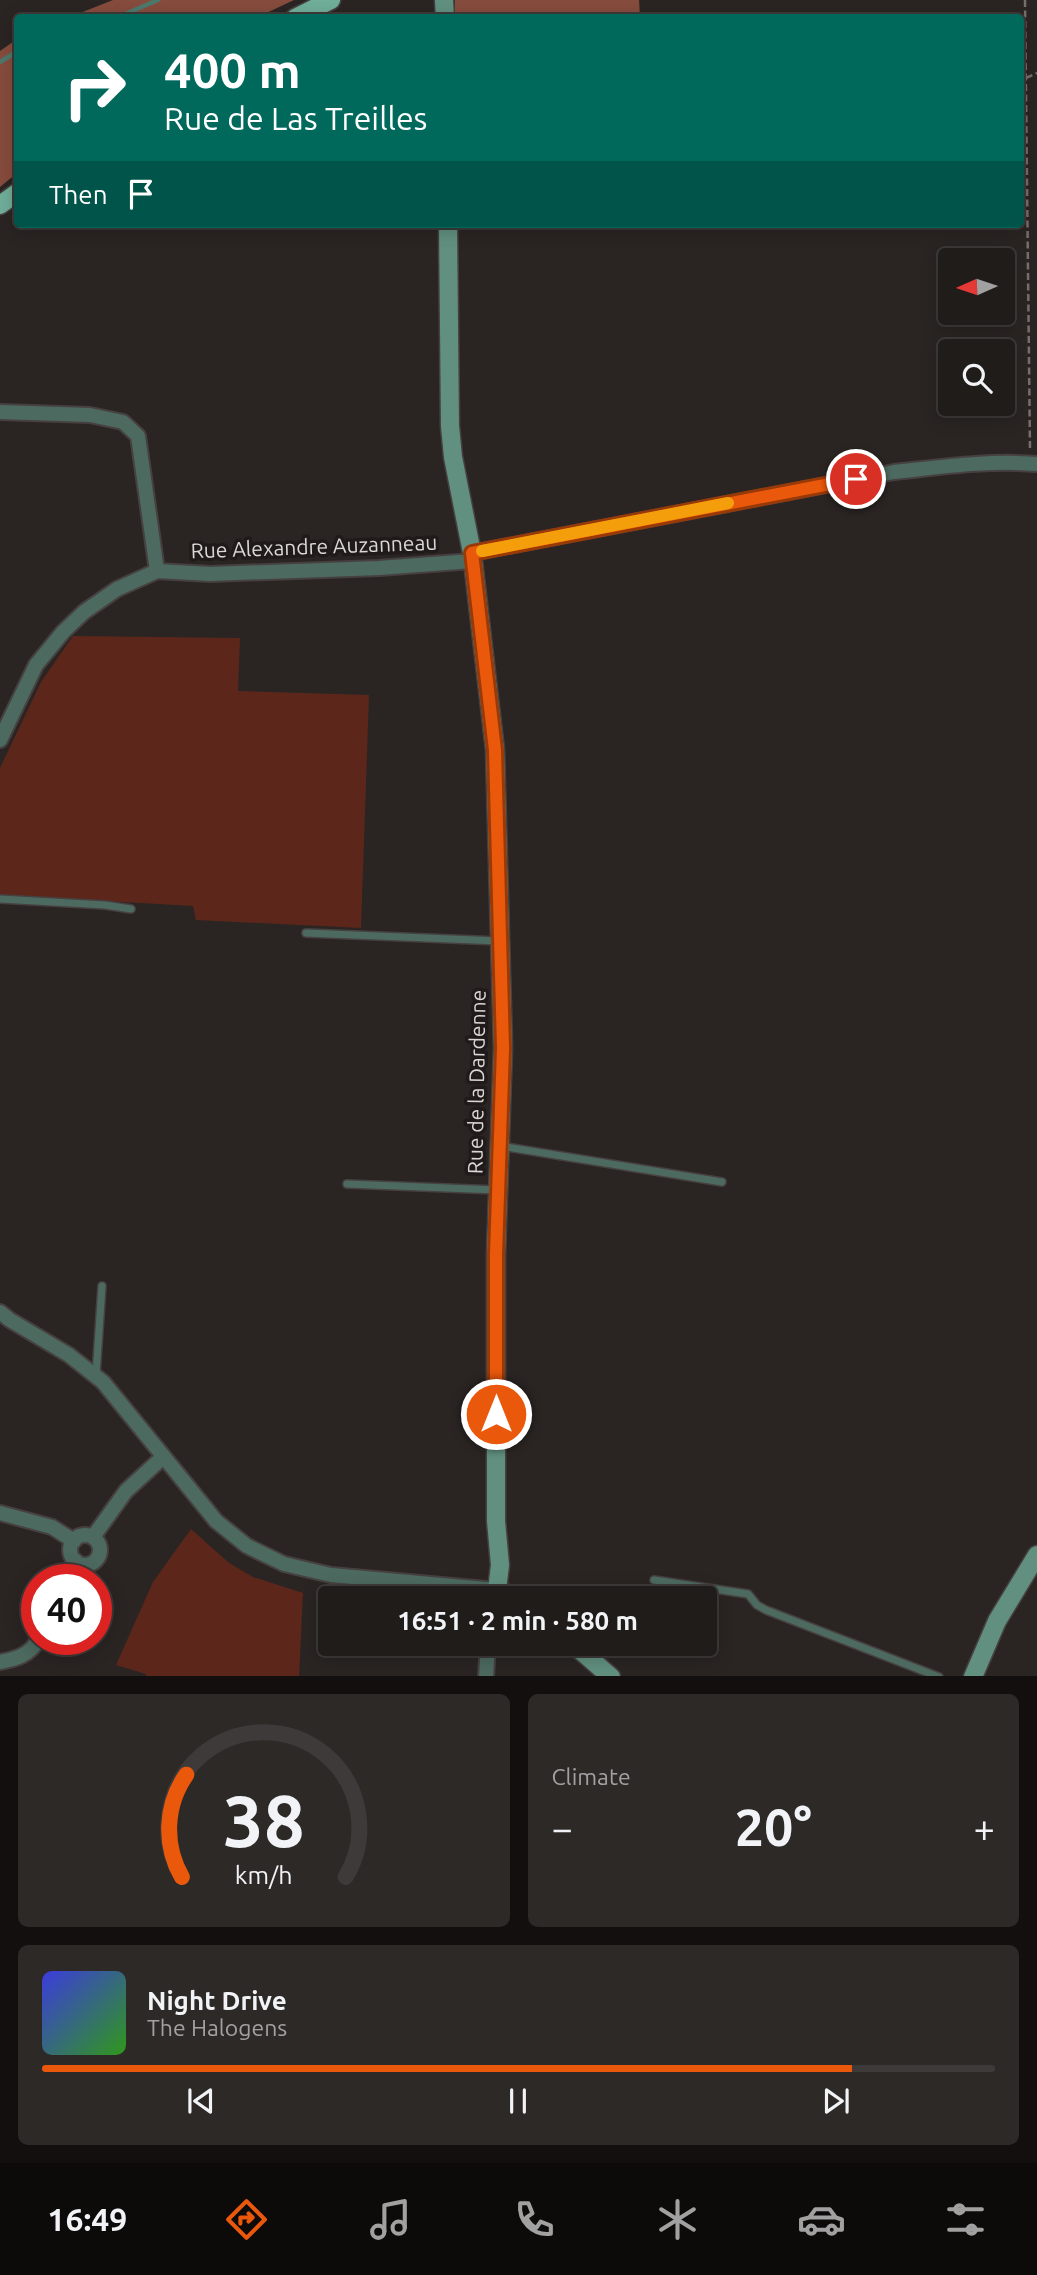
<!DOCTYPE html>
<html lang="en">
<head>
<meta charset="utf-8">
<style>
	body { margin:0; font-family:Ubuntu,sans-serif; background:#2d2927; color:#f1f3f6; height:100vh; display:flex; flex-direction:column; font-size:26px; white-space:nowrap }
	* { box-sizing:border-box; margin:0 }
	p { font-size:23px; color:#a2a1a2 }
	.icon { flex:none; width:38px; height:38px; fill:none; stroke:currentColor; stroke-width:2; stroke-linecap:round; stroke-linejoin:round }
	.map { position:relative; height:1676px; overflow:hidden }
	.details { display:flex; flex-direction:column; gap:18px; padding:18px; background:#120f0e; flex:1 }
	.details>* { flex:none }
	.hud { position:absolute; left:14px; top:14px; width:1010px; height:214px; border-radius:7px; box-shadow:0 4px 18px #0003,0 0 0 2px #3d3a39; background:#00695c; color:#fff; overflow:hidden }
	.needle { width:46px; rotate:267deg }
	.buttons { position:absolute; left:938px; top:248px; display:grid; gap:14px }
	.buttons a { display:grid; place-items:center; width:77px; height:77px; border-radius:7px; background:#201c1a; box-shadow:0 4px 18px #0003,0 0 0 2px #3d3a39; font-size:35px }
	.speed { position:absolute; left:21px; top:1564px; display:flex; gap:14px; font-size:35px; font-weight:700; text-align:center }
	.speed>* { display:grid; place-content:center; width:91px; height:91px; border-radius:50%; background:#201c1a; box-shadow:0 4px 18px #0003,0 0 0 2px #3d3a39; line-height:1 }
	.speed .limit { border:10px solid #d22; background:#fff; color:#111 }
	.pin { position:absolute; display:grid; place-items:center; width:60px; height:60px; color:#fff; margin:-30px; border:4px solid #fff; border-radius:50%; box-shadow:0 2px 7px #0007 }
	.me { position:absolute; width:77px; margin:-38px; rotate:0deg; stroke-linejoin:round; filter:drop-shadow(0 0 5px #0008) }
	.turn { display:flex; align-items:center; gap:24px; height:147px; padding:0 35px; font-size:32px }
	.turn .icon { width:91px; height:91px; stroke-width:2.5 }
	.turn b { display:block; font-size:49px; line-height:60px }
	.then { display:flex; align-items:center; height:66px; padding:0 35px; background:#0003; gap:14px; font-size:26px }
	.big { font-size:52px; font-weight:700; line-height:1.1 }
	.details .widget { flex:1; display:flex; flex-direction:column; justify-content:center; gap:10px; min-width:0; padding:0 24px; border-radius:10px; background:#2d2927 }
	.details .dial { align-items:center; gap:0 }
	.dial svg { height:182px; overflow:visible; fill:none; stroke:#3d3a39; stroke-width:7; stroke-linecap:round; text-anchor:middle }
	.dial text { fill:#f1f3f6; stroke:none }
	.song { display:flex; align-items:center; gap:21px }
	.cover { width:84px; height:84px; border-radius:10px; background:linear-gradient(135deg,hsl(240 70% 55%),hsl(110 70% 35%)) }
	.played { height:7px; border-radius:4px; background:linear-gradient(90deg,#ea580c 85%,#3d3a39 85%) }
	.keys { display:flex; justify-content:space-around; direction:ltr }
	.heat { display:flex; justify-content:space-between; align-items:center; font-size:38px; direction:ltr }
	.details .tiles { flex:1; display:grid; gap:18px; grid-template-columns:1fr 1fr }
	.widget:last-child { grid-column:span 2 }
	.trip { position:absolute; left:318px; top:1586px; width:399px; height:70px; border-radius:7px; background:#201c1a; box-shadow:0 4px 18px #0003,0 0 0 2px #3d3a39; font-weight:700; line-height:70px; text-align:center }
	.tab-bar { display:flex; height:112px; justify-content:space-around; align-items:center; background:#0d0b0a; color:#a2a1a2 }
	.tab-bar .icon { width:49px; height:49px }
	.tab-bar .on { color:#ea580c }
	.tab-bar b { font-size:32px; color:#f1f3f6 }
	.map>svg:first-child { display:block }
	.green { fill:#5c271a }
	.forest { fill:#864c3d }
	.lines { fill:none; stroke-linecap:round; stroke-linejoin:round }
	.stream { stroke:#4d786c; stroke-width:4.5 }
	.lane-casing { stroke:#464140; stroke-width:10 }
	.street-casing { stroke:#464140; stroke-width:18 }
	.secondary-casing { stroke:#464140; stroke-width:21 }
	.primary-casing { stroke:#464140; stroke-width:21 }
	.path { stroke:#74706e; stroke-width:2.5; stroke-dasharray:7 3.5; stroke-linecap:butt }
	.lane { stroke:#4d6a60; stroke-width:7 }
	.street { stroke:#4d6a60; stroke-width:14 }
	.secondary { stroke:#619081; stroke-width:18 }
	.primary { stroke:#70ae9a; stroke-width:18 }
	.route-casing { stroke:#983908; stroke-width:18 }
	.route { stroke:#ea580c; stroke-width:12 }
	.slow { stroke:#f59e0b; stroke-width:12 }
	.labels { text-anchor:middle; stroke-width:7; stroke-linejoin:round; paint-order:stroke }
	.street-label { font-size:21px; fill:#dad7d6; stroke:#201b1a }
</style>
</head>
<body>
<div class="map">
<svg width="1037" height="1677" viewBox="0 0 1037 1677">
	<rect width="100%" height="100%" fill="#2a2523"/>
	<g class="green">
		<path d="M73 636 240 638 238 691 369 695 361 928 196 920 193 906 0 895V768L41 682Z"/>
		<path d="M191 1529 229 1563 253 1577 303 1593 299 1676H146V1674L116 1665 153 1582Z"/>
	</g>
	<g class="forest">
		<path d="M113 0H294L258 17H70Z"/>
		<path d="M455 0H639L640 17H455Z"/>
		<path d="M17 39V173L0 187V51Z"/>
	</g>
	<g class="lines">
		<g class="stream">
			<path d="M116 18 158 0"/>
			<path d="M0 62 18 51"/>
		</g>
		<g class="lane-casing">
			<g id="lane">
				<path d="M0 899 105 905 131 909"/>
				<path d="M306 933 499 941"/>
				<path d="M500 1146 722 1182"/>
				<path d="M347 1184 497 1190"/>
				<path d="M96 1375 102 1286"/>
				<path d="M654 1580 748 1594 757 1605 766 1610 939 1677"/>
			</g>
		</g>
		<g class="street-casing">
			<g id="street">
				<path d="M0 412 90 415 123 422 138 436 157 571"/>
				<path d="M472 553 894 472C941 467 989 460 1037 464"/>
				<path d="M0 740 36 665 63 632 84 612 117 589 157 571 210 574 379 568 472 561"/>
				<path d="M0 1312 10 1320 69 1355 103 1382 216 1521 247 1546 284 1564 331 1575 497 1590 495 1598"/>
				<path d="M0 1513 52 1527 74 1541"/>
				<circle cx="85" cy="1550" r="15"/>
				<path d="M93 1537 126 1491 163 1457"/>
				<path d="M68 1580 76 1561"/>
				<path d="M0 1662C16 1659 30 1655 38 1640"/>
				<path d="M486 1677 488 1643"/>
			</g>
		</g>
		<g class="secondary-casing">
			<g id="secondary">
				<path d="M444 0 445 18"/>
				<path d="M448 224 450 426 453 457 472 553 495 750 503 1048 496 1254V1521L500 1565 497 1590 518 1598"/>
				<path d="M572 1643 611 1677"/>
				<path d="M973 1677 997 1621 1037 1555"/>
			</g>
		</g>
		<g class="primary-casing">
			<g id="primary">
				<path d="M295 18 331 0"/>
				<path d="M0 205 18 192"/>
			</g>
		</g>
		<g class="path">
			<path d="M1025 0 1030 450"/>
			<path d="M1026 78 1037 73"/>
		</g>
		<use href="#lane" class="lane"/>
		<use href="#street" class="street"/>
		<use href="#secondary" class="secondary"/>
		<use href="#primary" class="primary"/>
	</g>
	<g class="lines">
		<g class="route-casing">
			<path id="route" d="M496 1414V1254L503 1048 495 750 472 553 856 479"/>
		</g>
		<use href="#route" class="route"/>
		<path class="slow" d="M482 551 728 503"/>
	</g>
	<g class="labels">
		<g class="street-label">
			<text transform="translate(314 547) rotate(-2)" y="7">Rue Alexandre Auzanneau</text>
			<text transform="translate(477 1082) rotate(-89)" y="7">Rue de la Dardenne</text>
		</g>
	</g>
</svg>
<div class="buttons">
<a><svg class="needle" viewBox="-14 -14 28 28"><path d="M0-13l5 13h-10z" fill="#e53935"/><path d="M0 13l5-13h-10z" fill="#a2a1a2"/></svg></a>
<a><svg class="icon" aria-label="search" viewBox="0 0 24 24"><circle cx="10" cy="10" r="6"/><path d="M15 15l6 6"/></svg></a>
</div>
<div class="speed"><div class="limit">40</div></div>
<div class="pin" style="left:856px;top:479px;background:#d93025"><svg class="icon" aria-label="arrive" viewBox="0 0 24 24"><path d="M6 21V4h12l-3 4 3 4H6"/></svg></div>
<svg class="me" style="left:496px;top:1414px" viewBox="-20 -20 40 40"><circle r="17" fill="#ea580c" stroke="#fff" stroke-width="3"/><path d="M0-11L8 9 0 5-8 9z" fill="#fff"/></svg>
<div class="trip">16:51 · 2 min · 580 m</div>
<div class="hud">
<div class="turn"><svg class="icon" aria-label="right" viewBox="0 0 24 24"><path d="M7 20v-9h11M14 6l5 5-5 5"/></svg><div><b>400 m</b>Rue de Las Treilles</div></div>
<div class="then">Then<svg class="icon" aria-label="arrive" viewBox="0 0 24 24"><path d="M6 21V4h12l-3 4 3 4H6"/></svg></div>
</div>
</div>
<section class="details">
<div class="tiles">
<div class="widget dial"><svg viewBox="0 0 100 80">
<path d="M14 69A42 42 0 1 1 86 69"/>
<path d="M14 69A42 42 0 0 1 16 24" stroke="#ea580c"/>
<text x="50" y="56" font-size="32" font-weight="700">38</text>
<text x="50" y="72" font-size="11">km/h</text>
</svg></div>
<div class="widget"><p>Climate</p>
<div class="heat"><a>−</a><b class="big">20°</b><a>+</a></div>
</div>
<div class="widget">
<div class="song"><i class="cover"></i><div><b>Night Drive</b><p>The Halogens</p></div></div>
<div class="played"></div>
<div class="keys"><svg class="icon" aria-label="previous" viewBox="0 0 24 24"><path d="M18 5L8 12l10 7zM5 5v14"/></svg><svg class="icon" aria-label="pause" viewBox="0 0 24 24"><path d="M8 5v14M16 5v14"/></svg><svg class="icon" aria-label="next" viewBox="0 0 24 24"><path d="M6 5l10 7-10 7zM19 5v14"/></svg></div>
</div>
</div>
</section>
<nav class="tab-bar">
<b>16:49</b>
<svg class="icon on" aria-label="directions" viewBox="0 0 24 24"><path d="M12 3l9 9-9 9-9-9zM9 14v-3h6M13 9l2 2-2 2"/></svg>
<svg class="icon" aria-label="music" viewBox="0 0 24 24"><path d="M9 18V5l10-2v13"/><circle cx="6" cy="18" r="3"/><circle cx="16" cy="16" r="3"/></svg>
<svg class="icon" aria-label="phone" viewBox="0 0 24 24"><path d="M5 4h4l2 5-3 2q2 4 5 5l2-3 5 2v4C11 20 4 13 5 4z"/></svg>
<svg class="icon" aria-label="climate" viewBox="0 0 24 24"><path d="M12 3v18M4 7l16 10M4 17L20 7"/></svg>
<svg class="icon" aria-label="car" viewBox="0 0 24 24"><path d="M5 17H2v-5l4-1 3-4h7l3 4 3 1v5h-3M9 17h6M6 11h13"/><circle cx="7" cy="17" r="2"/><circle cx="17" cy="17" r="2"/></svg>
<svg class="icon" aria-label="filters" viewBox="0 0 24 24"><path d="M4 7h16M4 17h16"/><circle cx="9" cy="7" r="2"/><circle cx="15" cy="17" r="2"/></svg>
</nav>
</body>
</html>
